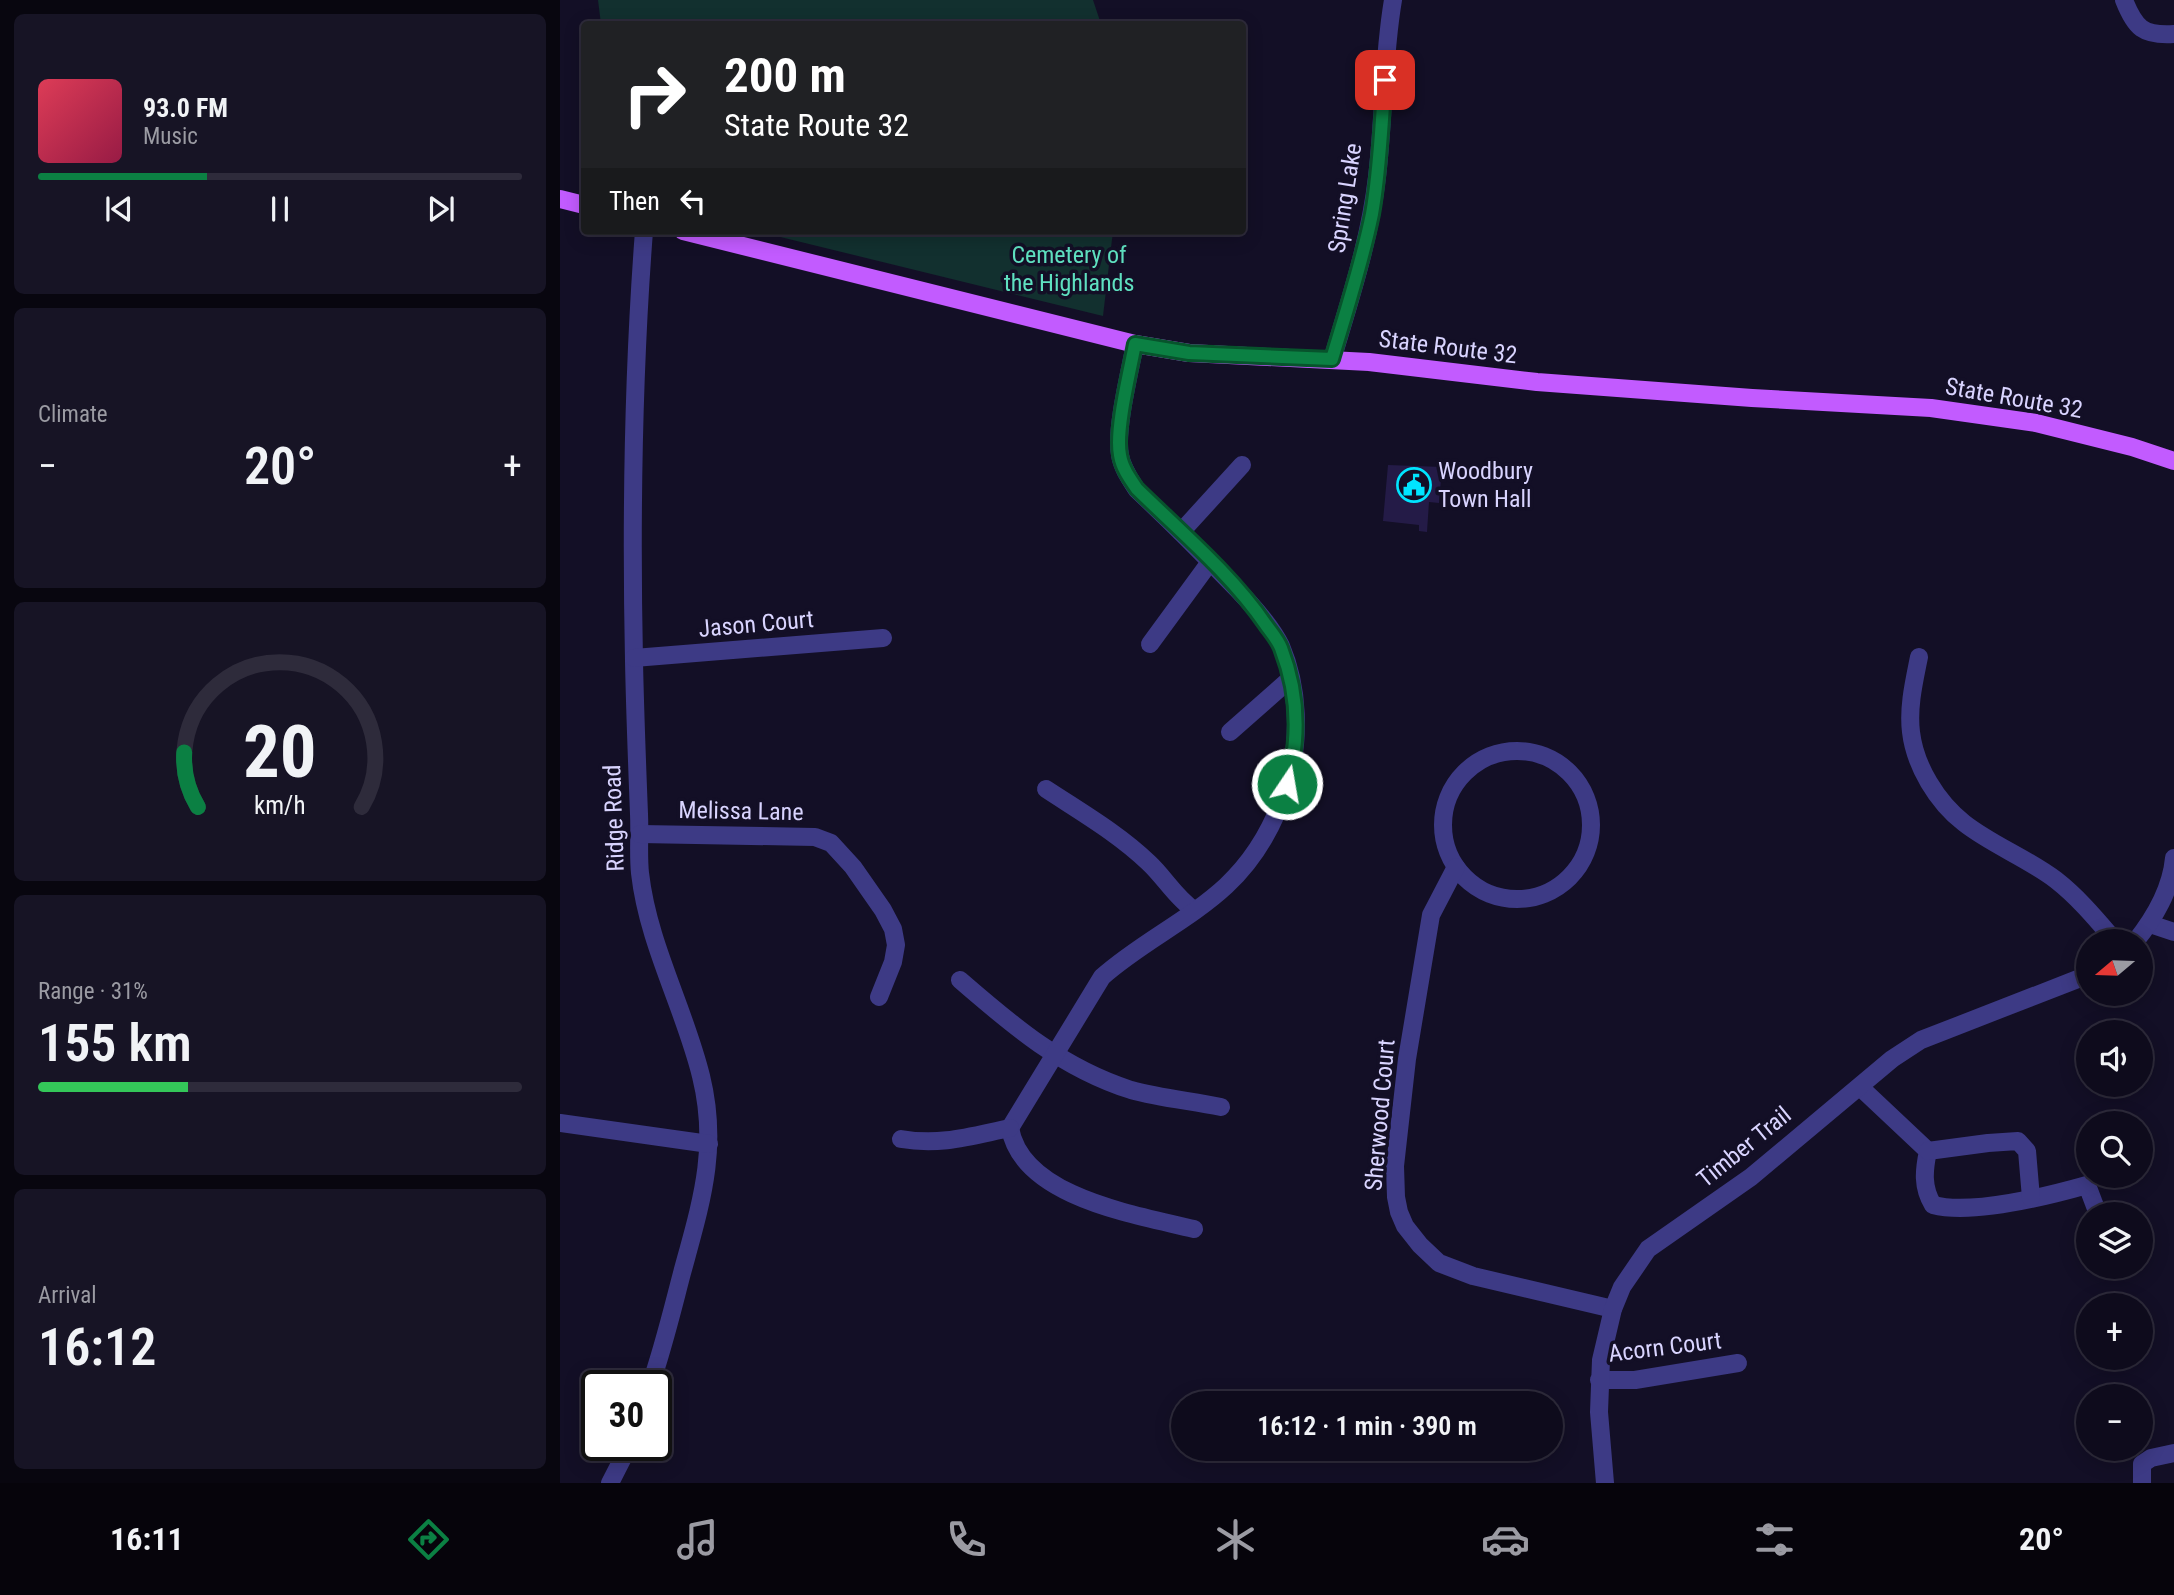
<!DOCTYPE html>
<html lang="en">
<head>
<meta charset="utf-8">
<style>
	body { margin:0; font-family:"Roboto Condensed",sans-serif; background:#171425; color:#f1f3f6; height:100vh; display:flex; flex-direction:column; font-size:26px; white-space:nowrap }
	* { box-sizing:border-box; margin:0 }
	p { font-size:23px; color:#9b9ba3 }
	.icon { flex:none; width:38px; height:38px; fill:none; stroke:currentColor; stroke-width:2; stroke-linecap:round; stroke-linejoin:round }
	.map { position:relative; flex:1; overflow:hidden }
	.panel { display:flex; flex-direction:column; gap:14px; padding:14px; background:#08060f; width:560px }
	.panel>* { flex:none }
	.top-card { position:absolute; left:21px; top:21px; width:665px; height:214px; border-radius:7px; box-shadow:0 4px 18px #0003,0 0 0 2px #2e2b3b; background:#202124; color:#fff; overflow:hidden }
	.needle { width:46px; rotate:251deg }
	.tools { position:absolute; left:1516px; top:929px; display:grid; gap:14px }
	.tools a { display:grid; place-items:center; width:77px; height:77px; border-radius:50%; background:#0e0b1c; box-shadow:0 4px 18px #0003,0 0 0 2px #2e2b3b; font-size:35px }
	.speed { position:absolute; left:21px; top:1370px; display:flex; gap:14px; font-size:35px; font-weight:700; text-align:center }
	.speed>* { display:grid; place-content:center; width:91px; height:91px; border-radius:50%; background:#0e0b1c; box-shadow:0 4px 18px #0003,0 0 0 2px #2e2b3b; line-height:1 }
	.speed .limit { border:4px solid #111; border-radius:10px; background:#fff; color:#111 }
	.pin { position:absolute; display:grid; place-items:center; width:60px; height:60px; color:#fff; margin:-30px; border-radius:14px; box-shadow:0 4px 10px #0006 }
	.me { position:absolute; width:77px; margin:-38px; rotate:12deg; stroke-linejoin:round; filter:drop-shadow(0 0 5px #0008) }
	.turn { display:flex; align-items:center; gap:24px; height:147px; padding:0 28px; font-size:32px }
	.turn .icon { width:91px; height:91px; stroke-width:2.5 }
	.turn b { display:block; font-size:49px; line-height:60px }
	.then { display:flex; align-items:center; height:66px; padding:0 28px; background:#0003; gap:14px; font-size:26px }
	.big { font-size:52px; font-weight:600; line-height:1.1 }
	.panel .tile { flex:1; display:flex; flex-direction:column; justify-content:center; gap:10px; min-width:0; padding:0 24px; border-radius:10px; background:#171425 }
	.panel .dial { align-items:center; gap:0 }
	.dial svg { height:182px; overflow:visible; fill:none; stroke:#2e2b3b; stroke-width:7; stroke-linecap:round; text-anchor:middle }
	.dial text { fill:#f1f3f6; stroke:none }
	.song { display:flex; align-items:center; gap:21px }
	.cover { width:84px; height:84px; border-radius:10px; background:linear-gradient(135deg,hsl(350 70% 55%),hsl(340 70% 35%)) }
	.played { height:7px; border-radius:4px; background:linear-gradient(90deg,#0b8043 35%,#2e2b3b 35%) }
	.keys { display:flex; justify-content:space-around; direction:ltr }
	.heat { display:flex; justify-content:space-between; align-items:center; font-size:38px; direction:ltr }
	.charge { height:10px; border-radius:5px; background:linear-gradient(90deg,#34c759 31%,#2e2b3b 0) }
	.trip { position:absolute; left:611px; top:1391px; width:392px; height:70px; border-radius:35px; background:#0e0b1c; box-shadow:0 4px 18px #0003,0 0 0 2px #2e2b3b; font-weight:600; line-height:70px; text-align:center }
	.menu { display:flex; height:112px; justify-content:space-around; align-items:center; background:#06040b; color:#9b9ba3 }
	.menu .icon { width:49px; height:49px }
	.menu .on { color:#0b8043 }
	.menu b { font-size:32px; color:#f1f3f6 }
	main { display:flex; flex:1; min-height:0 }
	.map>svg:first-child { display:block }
	.green { fill:#12302f }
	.building { fill:#241b47 }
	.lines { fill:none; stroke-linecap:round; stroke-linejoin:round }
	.minor { stroke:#3d3a85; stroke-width:18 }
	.major { stroke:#c25bff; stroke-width:18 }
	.route-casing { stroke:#07532c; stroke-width:18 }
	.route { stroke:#0b8043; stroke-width:12 }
	.labels { text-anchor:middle; stroke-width:7; stroke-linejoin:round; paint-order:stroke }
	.street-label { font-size:24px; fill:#d9d4ff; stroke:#130f26 }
	.park-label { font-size:24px; fill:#5fe0c0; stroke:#130f26 }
	.poi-label { font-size:24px; fill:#d9d4ff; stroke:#130f26; text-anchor:start }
</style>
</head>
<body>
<main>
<section class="panel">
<div class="tile">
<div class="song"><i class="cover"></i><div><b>93.0 FM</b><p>Music</p></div></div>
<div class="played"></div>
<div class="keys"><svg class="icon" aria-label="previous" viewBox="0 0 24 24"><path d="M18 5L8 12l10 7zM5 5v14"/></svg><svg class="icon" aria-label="pause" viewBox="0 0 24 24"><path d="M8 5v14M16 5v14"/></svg><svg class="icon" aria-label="next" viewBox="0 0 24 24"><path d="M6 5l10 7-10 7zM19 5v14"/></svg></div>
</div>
<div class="tile"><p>Climate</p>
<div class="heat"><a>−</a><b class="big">20°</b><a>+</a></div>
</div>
<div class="tile dial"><svg viewBox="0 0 100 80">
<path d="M14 69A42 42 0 1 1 86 69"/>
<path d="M14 69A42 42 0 0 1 8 45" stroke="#0b8043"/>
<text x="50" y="56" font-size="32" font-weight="700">20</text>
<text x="50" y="72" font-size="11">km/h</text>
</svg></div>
<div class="tile"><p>Range · 31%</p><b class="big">155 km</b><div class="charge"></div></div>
<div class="tile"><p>Arrival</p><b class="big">16:12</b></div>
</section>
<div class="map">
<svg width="1614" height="1483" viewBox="0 0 1614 1483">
	<rect width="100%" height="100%" fill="#130f26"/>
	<g class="green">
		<path d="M38 0H533L541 24H41Z"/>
		<path d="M196 231H553L543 316Z"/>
	</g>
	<path class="building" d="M828 465 882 467 879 503 869 502 867 532 859 531V525L823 521Z"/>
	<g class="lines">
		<g class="minor">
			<path d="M1564 0C1575 28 1583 36 1614 34"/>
			<path d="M84 231C73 374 71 517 74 661 75 712 77 763 79 814 80 834 78 854 80 873 88 944 124 1007 141 1076 159 1149 141 1203 122 1273 112 1311 103 1349 90 1386"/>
			<path d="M772 360C790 299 810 239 817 177 824 118 823 58 833 0"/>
			<path d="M621 532 682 465"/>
			<path d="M590 644 650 562"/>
			<path d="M1359 657C1354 682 1348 707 1351 732 1355 766 1377 802 1404 823 1432 845 1467 858 1496 880 1519 898 1537 920 1556 942"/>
			<path d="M74 658 323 638"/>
			<path d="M670 732 730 679"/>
			<circle cx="957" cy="825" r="74"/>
			<path d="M486 789C521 812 559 834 589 863 605 878 616 898 634 910"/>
			<path d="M80 834 255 837 271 843 293 867 323 910 333 929 336 945 333 962 319 997"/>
			<path d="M896 867 871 915 847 1059 835 1166 836 1197 839 1212 845 1226 860 1245 879 1263 913 1276 1053 1309"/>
			<path d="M1590 924 1614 932"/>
			<path d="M1575 942C1595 917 1611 890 1614 858"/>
			<path d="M400 980C453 1026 502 1068 571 1090 600 1098 632 1101 661 1107"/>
			<path d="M1300 1087 1368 1151C1364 1170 1362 1187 1373 1205 1412 1215 1488 1196 1527 1185L1538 1214"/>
			<path d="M0 1123 149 1144"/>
			<path d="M450 1128 542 977C580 943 628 921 666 886 697 857 716 822 728 782 740 739 739 688 721 646 710 623 686 598 668 580 638 549 608 519 577 490 570 479 562 468 560 455 555 430 570 371 575 344"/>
			<path d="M450 1128C462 1198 578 1215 634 1229"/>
			<path d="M341 1139C381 1146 411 1136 450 1128"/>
			<path d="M1368 1151 1428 1143 1458 1141 1467 1151 1471 1198"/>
			<path d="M1039 1380H1075L1178 1363"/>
			<path d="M50 1483 69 1446"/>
			<path d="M1045 1483 1039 1412 1041 1360 1053 1309 1062 1287 1088 1249 1191 1177 1332 1059 1361 1040 1528 975"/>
			<path d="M1582 1483V1464L1591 1458 1614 1453"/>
		</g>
		<g class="major">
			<path d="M0 199 24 205"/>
			<path d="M123 231 575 344 629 353 809 362 977 382 1192 398 1371 408 1476 423 1572 447 1614 461"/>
		</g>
	</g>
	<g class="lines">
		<g class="route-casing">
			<path id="route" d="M727 784C740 739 738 692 721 648 718 640 711 632 706 625 672 575 621 532 577 489 570 479 562 468 560 455 555 430 570 371 575 344L629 353 772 359C786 312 802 263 812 214 820 170 821 125 825 80"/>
		</g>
		<use href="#route" class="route"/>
	</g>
	<defs>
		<g id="civic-ring" transform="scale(1.75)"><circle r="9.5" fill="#130f26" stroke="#00e5ff" stroke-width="1.5"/><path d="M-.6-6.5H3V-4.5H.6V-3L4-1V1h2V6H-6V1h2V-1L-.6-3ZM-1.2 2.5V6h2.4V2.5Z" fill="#00e5ff"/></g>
	</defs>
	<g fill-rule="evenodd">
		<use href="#civic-ring" x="854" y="485"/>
	</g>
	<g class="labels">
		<g class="street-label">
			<text transform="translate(785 198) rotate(-81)" y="8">Spring Lake</text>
			<text transform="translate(888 347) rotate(7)" y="8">State Route 32</text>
			<text transform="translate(1454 398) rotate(10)" y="8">State Route 32</text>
			<text transform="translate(196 624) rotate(-5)" y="8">Jason Court</text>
			<text transform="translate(181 811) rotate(1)" y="8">Melissa Lane</text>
			<text transform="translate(54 818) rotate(-92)" y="8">Ridge Road</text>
			<text transform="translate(820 1115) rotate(-85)" y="8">Sherwood Court</text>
			<text transform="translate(1184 1147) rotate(-39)" y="8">Timber Trail</text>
			<text transform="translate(1105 1347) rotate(-7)" y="8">Acorn Court</text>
		</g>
		<g class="park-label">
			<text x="509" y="263">Cemetery of<tspan x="509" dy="28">the Highlands</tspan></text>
		</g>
		<g class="poi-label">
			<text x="878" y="479">Woodbury<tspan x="878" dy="28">Town Hall</tspan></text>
		</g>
	</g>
</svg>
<div class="tools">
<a><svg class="needle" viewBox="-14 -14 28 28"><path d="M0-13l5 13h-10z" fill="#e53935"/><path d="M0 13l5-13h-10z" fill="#9b9ba3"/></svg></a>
<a><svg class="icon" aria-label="sound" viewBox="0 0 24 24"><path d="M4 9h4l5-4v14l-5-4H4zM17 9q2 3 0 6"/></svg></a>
<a><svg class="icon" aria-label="search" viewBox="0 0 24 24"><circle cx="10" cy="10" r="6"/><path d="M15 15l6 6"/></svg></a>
<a><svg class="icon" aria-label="layers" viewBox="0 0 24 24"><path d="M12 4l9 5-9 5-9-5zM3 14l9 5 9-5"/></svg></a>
<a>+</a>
<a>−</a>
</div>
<div class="speed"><div class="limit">30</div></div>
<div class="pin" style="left:825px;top:80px;background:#d93025"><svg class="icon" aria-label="arrive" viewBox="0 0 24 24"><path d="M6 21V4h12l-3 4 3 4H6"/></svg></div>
<svg class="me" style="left:727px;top:784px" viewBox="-20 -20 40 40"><circle r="17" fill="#0b8043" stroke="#fff" stroke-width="3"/><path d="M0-11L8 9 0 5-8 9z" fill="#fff"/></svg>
<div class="trip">16:12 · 1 min · 390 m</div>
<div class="top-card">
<div class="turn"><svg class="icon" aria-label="right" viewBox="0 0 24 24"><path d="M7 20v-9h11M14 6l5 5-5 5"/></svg><div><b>200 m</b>State Route 32</div></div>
<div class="then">Then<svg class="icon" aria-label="left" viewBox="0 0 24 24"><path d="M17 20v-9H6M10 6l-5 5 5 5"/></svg></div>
</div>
</div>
</main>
<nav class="menu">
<b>16:11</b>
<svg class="icon on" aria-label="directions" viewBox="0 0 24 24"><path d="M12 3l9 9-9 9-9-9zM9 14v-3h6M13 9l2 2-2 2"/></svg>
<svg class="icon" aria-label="music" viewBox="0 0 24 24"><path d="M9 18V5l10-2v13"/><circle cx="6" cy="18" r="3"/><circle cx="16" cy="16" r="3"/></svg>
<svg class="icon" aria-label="phone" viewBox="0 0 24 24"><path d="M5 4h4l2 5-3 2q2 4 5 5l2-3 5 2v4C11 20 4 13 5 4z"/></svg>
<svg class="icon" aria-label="climate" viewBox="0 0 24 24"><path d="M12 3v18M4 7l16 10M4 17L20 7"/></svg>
<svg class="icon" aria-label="car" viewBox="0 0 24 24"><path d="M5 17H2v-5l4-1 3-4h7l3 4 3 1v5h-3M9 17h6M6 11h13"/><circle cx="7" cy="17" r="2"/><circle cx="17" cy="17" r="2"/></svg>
<svg class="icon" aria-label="filters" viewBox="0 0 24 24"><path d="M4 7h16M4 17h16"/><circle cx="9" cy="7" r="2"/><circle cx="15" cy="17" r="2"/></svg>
<b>20°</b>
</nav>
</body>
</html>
